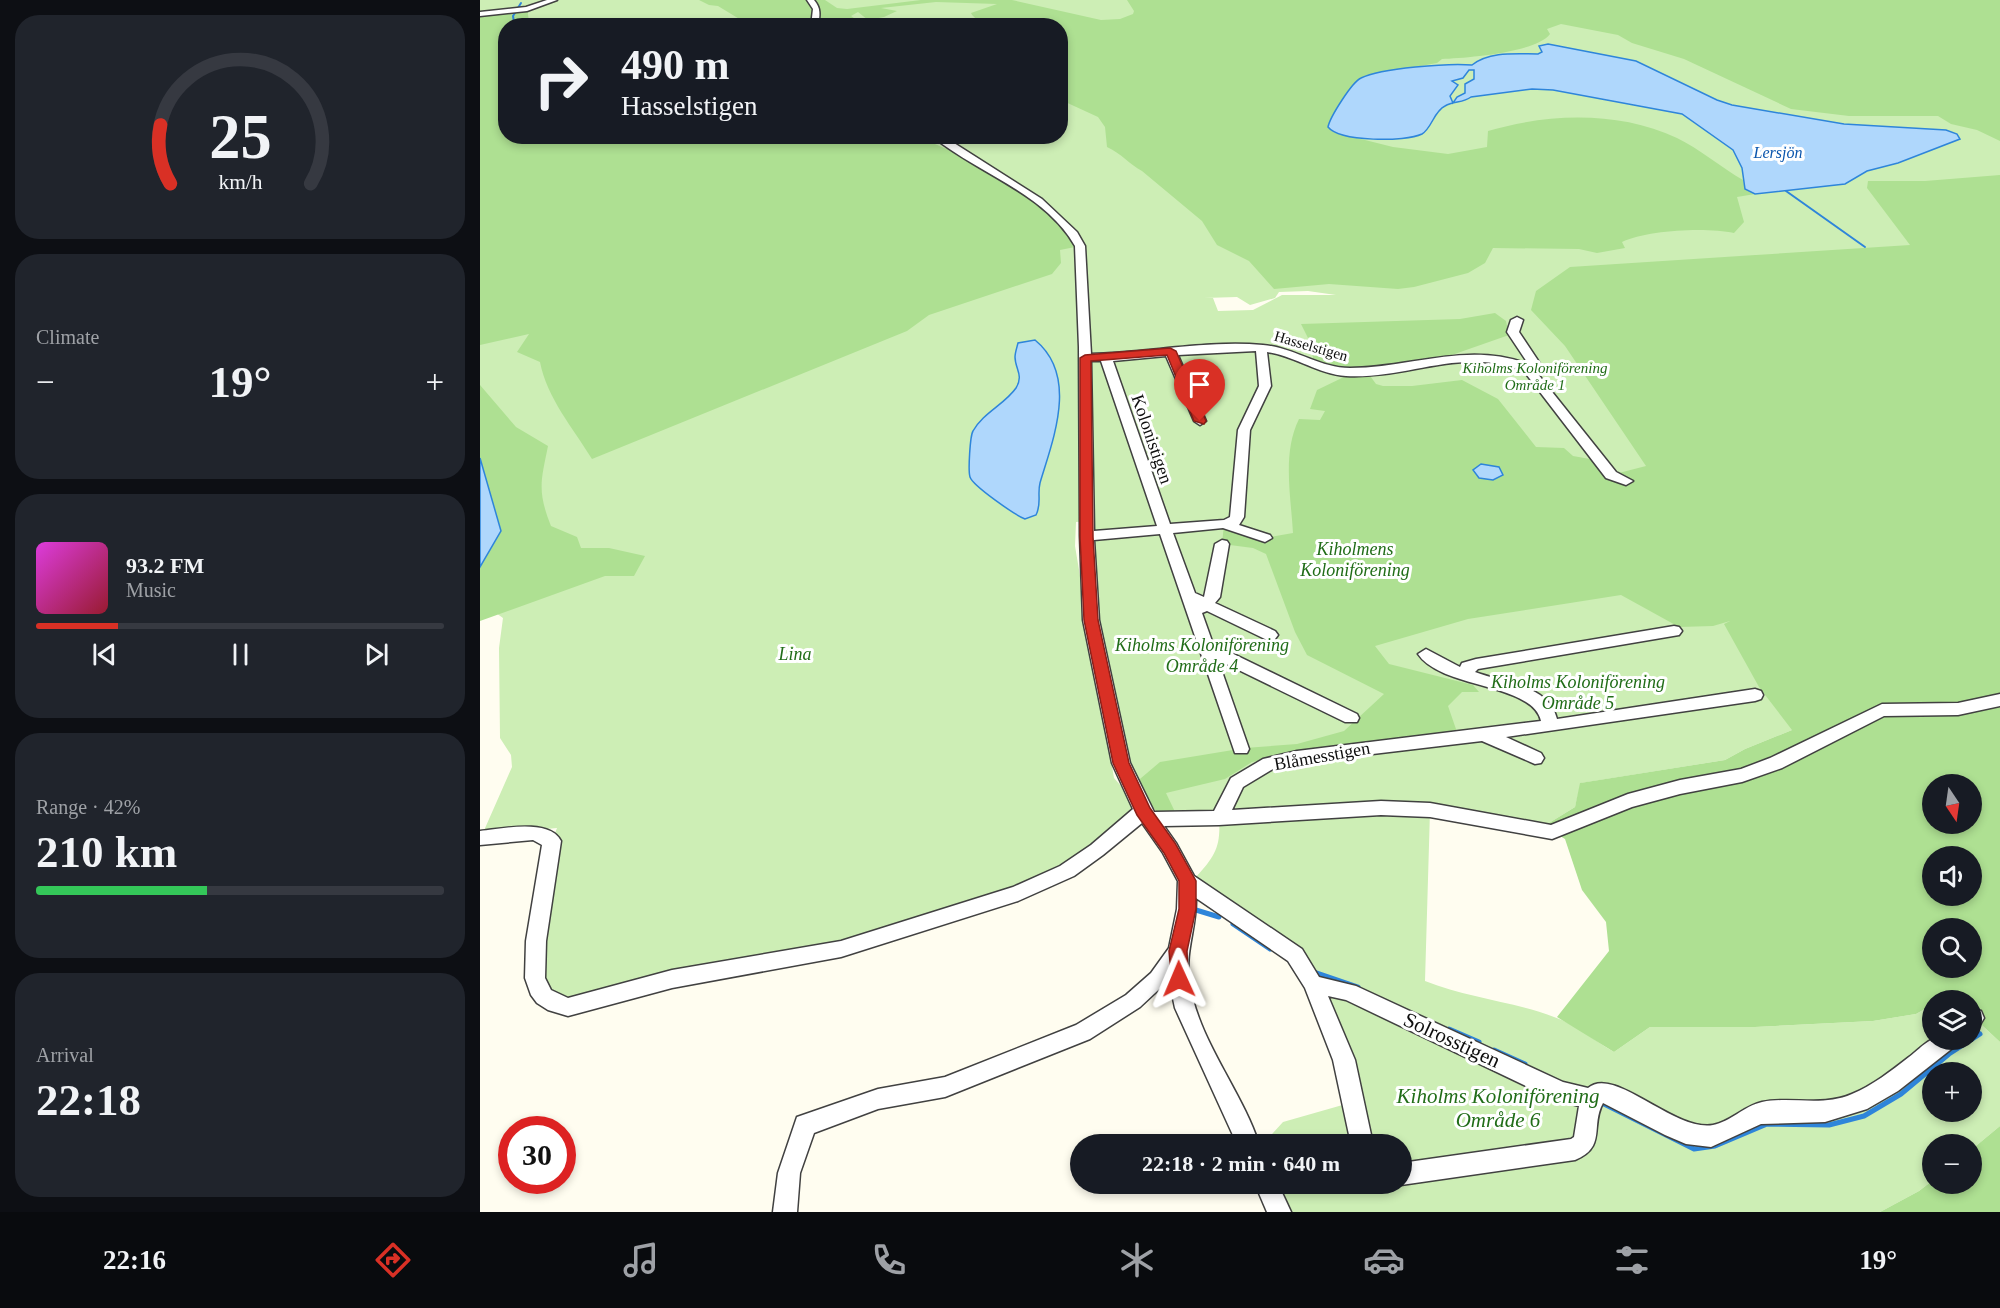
<!DOCTYPE html>
<html lang="en">
<head>
<meta charset="utf-8">
<style>
	body { margin:0; font-family:Georgia,serif; background:#20242c; color:#f1f3f6; height:100vh; display:flex; flex-direction:column; font-size:22px; white-space:nowrap }
	* { box-sizing:border-box; margin:0 }
	p { font-size:20px; color:#9ea1a6 }
	.icon { flex:none; width:33px; height:33px; fill:none; stroke:currentColor; stroke-width:2; stroke-linecap:round; stroke-linejoin:round }
	.map { position:relative; flex:1; overflow:hidden }
	.sheet { display:flex; flex-direction:column; gap:15px; padding:15px; background:#0d0f14; width:480px }
	.sheet>* { flex:none }
	.top-card { position:absolute; left:18px; top:18px; width:570px; height:126px; border-radius:24px; box-shadow:0 3px 9px #0003; background:#171b24; color:#f1f3f6; overflow:hidden }
	.needle { width:39px; rotate:167deg }
	.buttons { position:absolute; left:1442px; top:774px; display:grid; gap:12px }
	.buttons a { display:grid; place-items:center; width:60px; height:60px; border-radius:50%; background:#171b24; box-shadow:0 3px 9px #0003; font-size:30px }
	.speed { position:absolute; left:18px; top:1116px; display:flex; gap:12px; font-size:30px; font-weight:700; text-align:center }
	.speed>* { display:grid; place-content:center; width:78px; height:78px; border-radius:50%; background:#171b24; box-shadow:0 3px 9px #0003; line-height:1 }
	.speed .limit { border:9px solid #d22; background:#fff; color:#111 }
	.pin { position:absolute; display:grid; place-items:center; width:51px; height:51px; color:#fff; margin:-62px -26px; border-radius:50% 50% 50% 0; rotate:-45deg; box-shadow:0 0 6px #0007 }
	.pin .icon { rotate:45deg }
	.me { position:absolute; width:66px; margin:-33px; rotate:359deg; stroke-linejoin:round; filter:drop-shadow(0 0 4px #0008) }
	.turn { display:flex; align-items:center; gap:21px; height:126px; padding:0 24px; font-size:27px }
	.turn .icon { width:78px; height:78px; stroke-width:2.5 }
	.turn b { display:block; font-size:42px; line-height:51px }
	.big { font-size:45px; font-weight:600; line-height:1.1 }
	.sheet .tile { flex:1; display:flex; flex-direction:column; justify-content:center; gap:9px; min-width:0; padding:0 21px; border-radius:24px; background:#20242c }
	.sheet .dial { align-items:center; gap:0 }
	.dial svg { height:156px; overflow:visible; fill:none; stroke:#363941; stroke-width:7; stroke-linecap:round; text-anchor:middle }
	.dial text { fill:#f1f3f6; stroke:none }
	.song { display:flex; align-items:center; gap:18px }
	.cover { width:72px; height:72px; border-radius:9px; background:linear-gradient(135deg,hsl(300 70% 55%),hsl(350 70% 35%)) }
	.played { height:6px; border-radius:3px; background:linear-gradient(90deg,#d93025 20%,#363941 20%) }
	.keys { display:flex; justify-content:space-around; direction:ltr }
	.heat { display:flex; justify-content:space-between; align-items:center; font-size:33px; direction:ltr }
	.charge { height:9px; border-radius:4px; background:linear-gradient(90deg,#34c759 42%,#363941 0) }
	.trip { position:absolute; left:590px; top:1134px; width:342px; height:60px; border-radius:30px; background:#171b24; box-shadow:0 3px 9px #0003; font-weight:600; line-height:60px; text-align:center }
	.menu { display:flex; height:96px; justify-content:space-around; align-items:center; background:#090b0e; color:#9ea1a6 }
	.menu .icon { width:42px; height:42px }
	.menu .on { color:#d93025 }
	.menu b { font-size:27px; color:#f1f3f6 }
	main { display:flex; flex:1; min-height:0 }
	.map>svg:first-child { display:block }
	.green { fill:#cdeeb5; fill-rule:evenodd }
	.forest { fill:#aee092; fill-rule:evenodd }
	.water { fill:#afd7fc; stroke:#2e85da; stroke-width:1.5; fill-rule:evenodd }
	.lines { fill:none; stroke-linecap:round; stroke-linejoin:round }
	.stream-far2 { stroke:#2e85da; stroke-width:2 }
	.stream-far1 { stroke:#2e85da; stroke-width:3 }
	.stream { stroke:#2e85da; stroke-width:5 }
	.minor-casing { stroke:#414141; stroke-width:3 }
	.minor { fill:#fff; fill-rule:evenodd }
	.route { fill:#d93025; stroke:#8d1f18; stroke-width:1.5 }
	.labels { text-anchor:middle; stroke-width:6; stroke-linejoin:round; paint-order:stroke }
	.far-street-label { font-size:15px; fill:#0e0e0e; stroke:#fff }
	.far-park-label { font-size:15px; font-style:italic; fill:#216d18; stroke:#fff }
	.far-water-label { font-size:16px; font-style:italic; fill:#0b56ad; stroke:#fff }
	.street-label { font-size:18px; fill:#0e0e0e; stroke:#fff }
	.park-label { font-size:18px; font-style:italic; fill:#216d18; stroke:#fff }
	.near-street-label { font-size:21px; fill:#0e0e0e; stroke:#fff }
	.near-park-label { font-size:21px; font-style:italic; fill:#216d18; stroke:#fff }
</style>
</head>
<body>
<main>
<section class="sheet">
<div class="tile dial"><svg viewBox="0 0 100 80">
<path d="M14 69A42 42 0 1 1 86 69"/>
<path d="M14 69A42 42 0 0 1 9 39" stroke="#d93025"/>
<text x="50" y="56" font-size="32" font-weight="700">25</text>
<text x="50" y="72" font-size="11">km/h</text>
</svg></div>
<div class="tile"><p>Climate</p>
<div class="heat"><a>−</a><b class="big">19°</b><a>+</a></div>
</div>
<div class="tile">
<div class="song"><i class="cover"></i><div><b>93.2 FM</b><p>Music</p></div></div>
<div class="played"></div>
<div class="keys"><svg class="icon" aria-label="previous" viewBox="0 0 24 24"><path d="M18 5L8 12l10 7zM5 5v14"/></svg><svg class="icon" aria-label="pause" viewBox="0 0 24 24"><path d="M8 5v14M16 5v14"/></svg><svg class="icon" aria-label="next" viewBox="0 0 24 24"><path d="M6 5l10 7-10 7zM19 5v14"/></svg></div>
</div>
<div class="tile"><p>Range · 42%</p><b class="big">210 km</b><div class="charge"></div></div>
<div class="tile"><p>Arrival</p><b class="big">22:18</b></div>
</section>
<div class="map">
<svg width="1520" height="1212" viewBox="0 0 1520 1212">
	<rect width="100%" height="100%" fill="#fffdf0"/>
	<g class="green">
		<path d="M0 0H72L41 10 0 13Z"/>
		<path d="M77 0H1520V694L1312 730 1265 749 1245 760 1101 783 1095 807 1064 826 950 811 945 981C987 998 1032 1001 1074 1017 1095 1024 1115 1041 1134 1052L1170 1027H1275L1393 1021 1436 1014 1452 1005V1040H1491V1015L1520 1042V1126L1491 1150V1144H1452V1181L1439 1191 1400 1212H799L786 1184H921V1144H783L803 1122 873 1102 822 965 716 877C735 856 741 847 739 818L676 811 654 784 616 618 609 521 596 522 595 546 634 778 663 811 587 871 361 949 88 1007 57 987 72 841 77 828 2 835 32 767 31 755 20 738 19 648 23 618 16 613 0 448V15L45 10ZM26 26H580V136H26ZM828 291 856 295H802L773 310 738 311 733 298H724L757 297 770 305 795 298 799 292ZM1452 1072H1491V1112H1452Z"/>
	</g>
	<g class="forest">
		<path d="M219 0H345L357 8 367 9 441 0H532L621 20 640 19 653 14 654 11 647 0H1520V141L1497 130 1471 124 1458 116H1369L1311 109 1204 59 1152 43 1138 35 1081 24 1067 29 1070 34C1056 53 985 58 962 59L957 63 908 72 874 84 848 127 853 132 913 147 968 154 1007 147 1008 131C1069 113 1139 111 1197 138 1218 148 1242 168 1263 180L1265 189 1275 194 1257 197 1264 222 1254 233C1226 227 1167 230 1142 242L1145 248 1117 253 1099 249 1013 248 1005 263 988 273 934 287 918 289 849 284 794 289 769 261 737 245 722 221 662 171C649 164 642 154 627 147L625 127 618 117 581 100 580 26C560 25 500 32 491 13L517 4 456 2 401 8 417 11 404 17 388 20 378 12 371 16 384 25H293L261 20 238 6 229 5Z"/>
		<path d="M47 8 49 21 76 25 26 26 25 66 23 69 26 75V136L439 137 464 148 481 151 555 199 600 246 580 250 581 263 572 274 449 315 427 331 112 459C93 428 67 398 60 362L37 352 49 334 0 345V13Z"/>
		<path d="M1520 175V1042L1491 1015V1000H1475L1470 996 1461 1000H1452V1005L1436 1014 1393 1021 1275 1027H1170L1134 1052 1077 1017 1129 951 1126 922 1102 890 1085 839 1064 826 1095 807 1100 783 1245 760 1265 749 1312 730 1279 687 1244 624 1250 621 1233 626 1199 627 1141 595 988 619 895 646 909 664 993 685 999 692H982L968 706 977 732 819 753 772 762 745 779 686 793 696 814 676 811 654 784 680 762 765 748 817 744 864 731 904 694 827 655 815 632 786 554 773 548 742 544 744 524 785 538 813 533C811 497 802 453 819 419L840 420 845 411 830 409 837 390 866 376 833 361 832 346 821 324 980 319 1015 313 1026 321 1029 335 969 356 885 369 896 384 903 386H932L982 380 1018 399 1056 447 1084 448 1093 456 1110 459 1131 475 1166 466 1085 346 1051 310 1056 291 1090 267 1430 245 1387 188 1388 181H1445ZM1452 784H1491V824H1452ZM1452 856H1491V896H1452ZM1452 928H1491V968H1452Z"/>
		<path d="M0 385 36 427 68 446C61 481 57 491 71 526L97 537 101 548H129L165 556 154 576H125L0 621V567L21 531 0 458Z"/>
		<path d="M1520 1126V1212H1400L1439 1191 1452 1181V1184H1491V1150Z"/>
	</g>
	<g class="water">
		<path d="M1068 44 1156 61 1237 100 1252 105 1364 124 1466 130 1477 134 1480 139 1418 163 1387 171 1365 184 1275 194 1265 189 1262 168 1253 150 1202 114 1073 90 1052 89 991 97C983 103 974 101 965 106 954 111 952 128 942 134 925 142 860 142 848 127 850 117 872 82 881 78 901 68 969 63 992 65 1010 51 1036 54 1058 54L1062 52 1059 46ZM989 70H994V79L985 84V93L977 97 973 103 970 96 978 85 972 81 983 78Z"/>
		<path d="M555 340C599 376 573 439 560 483 557 495 562 503 556 515L545 519C535 515 493 486 490 477 488 471 490 436 493 431 503 413 525 404 536 388 544 375 535 369 535 357 535 353 537 347 538 343Z"/>
		<path d="M0 458 21 531 0 567Z"/>
		<path d="M1001 464 1019 467 1023 475 1013 480 999 478 993 470Z"/>
	</g>
	<g class="lines">
		<g class="stream-far2">
			<path d="M41 3 33 16 34 22 56 26"/>
			<path d="M26 74V78"/>
			<path d="M1306 191 1385 247"/>
		</g>
		<g class="stream-far1">
			<path d="M1055 370 1090 365"/>
			<path d="M1017 374 1045 371"/>
		</g>
		<g class="stream">
			<path d="M716 910 739 917"/>
			<path d="M753 924 790 949"/>
			<path d="M834 972 878 987"/>
			<path d="M969 1029 999 1042"/>
			<path d="M1014 1050 1045 1064"/>
			<path d="M1122 1103 1214 1149 1235 1146 1287 1124 1349 1125 1384 1116 1421 1094 1469 1054 1500 1034"/>
		</g>
		<g class="minor-casing">
			<g id="minor">
				<path d="M67 0H77L47 11 0 16V12L46 7Z"/>
				<path d="M327 0H334C341 8 340 15 338 26H331L333 9Z"/>
				<path d="M452 136H463L562 199 597 232 605 246 611 354C668 353 725 340 783 345 813 347 839 368 870 368 930 368 986 342 1045 363L1047 362 1027 332 1031 320 1037 317 1043 320 1039 332 1059 362 1053 368 1136 472 1153 481 1146 485 1126 478 1043 370C978 347 930 379 866 376 838 374 815 356 787 352L791 386 770 430 764 517 759 525 790 535 792 538 785 542 743 528 693 533 715 593 724 597 735 544 742 540 747 541 749 544 740 597 735 603 795 631 798 635 795 639H785L727 611 722 613 733 644 877 714 879 718 877 722H865L738 660 769 749 767 753H755L680 534 614 540 619 620 650 763 674 812 734 811 751 778 783 759 817 751 1061 721C1053 683 961 689 938 654L946 649 980 667 982 663 996 659 1194 626 1199 627 1202 631 1199 635 998 669 995 672C1023 683 1068 684 1077 719L1275 689 1281 691 1283 695 1281 699 1275 701 1026 737 1061 753 1064 758 1061 763 1055 764 1002 741 817 763 793 769 763 787 752 810 901 801 950 803 1071 825 1148 794 1200 780 1261 769 1290 758 1402 704 1478 703 1520 694V706L1478 715 1404 716 1302 768 1262 782 1200 794 1152 807 1072 839 950 817 901 815 739 825 684 826 696 843 714 876 822 949 839 977 876 986 1083 1082 1108 1088C1134 1065 1194 1132 1233 1125 1250 1122 1264 1106 1282 1102 1312 1096 1342 1107 1372 1094 1393 1085 1411 1071 1429 1057 1436 1052 1443 1044 1451 1040 1456 1037 1470 1040 1477 1040L1474 1047 1418 1091 1387 1109 1345 1122 1281 1124 1231 1147 1206 1144 1185 1135 1123 1103C1110 1126 1127 1147 1095 1160L921 1185 917 1184H921V1163L1091 1139 1094 1137 1099 1106 1073 1099 866 1000 848 996 875 1060 893 1144H871L853 1060 825 988 808 961 716 898C717 926 705 951 709 980 717 1039 761 1089 779 1144H757L695 1008 689 980 660 1007 610 1039 465 1097 398 1109 334 1133 320 1173 317 1212H293L298 1173 317 1117 398 1089 465 1077 596 1025 646 995 671 973 689 948 697 909 698 881 683 853 662 823 623 855 594 876 538 901 361 957 192 988 88 1016 68 1010 57 1003 51 995 45 978 46 941 62 845 53 840 0 845V831C21 829 69 818 81 841L66 941 65 978 71 990 88 998 192 970 361 941 533 887 580 866 611 845 653 809 632 763 603 620 600 536 599 347 595 246C564 192 498 174 452 136ZM776 351 779 386 758 430 750 517 744 520 690 524 633 361 686 356 714 421 720 425 726 421 698 355ZM611 361H621L677 526 614 531Z"/>
				<path d="M1494 1009 1501 1011 1504 1018 1498 1028 1491 1030V1010Z"/>
				<path d="M775 1184H798L811 1212H787Z"/>
			</g>
		</g>
		<use href="#minor" class="minor"/>
	</g>
	<path class="route" d="M690 348 696 351 726 421 724 424 714 421 687 355 611 361 613 537 618 620 649 763 670 808 695 843 716 881V909L707 951 708 979 705 984 699 987 692 984 689 951 699 909V881L684 853 657 815 633 763 604 620 600 537V358L605 355Z"/>
	<g class="labels">
		<g class="far-street-label">
			<text transform="translate(831 346) rotate(16)" y="5">Hasselstigen</text>
		</g>
		<g class="far-park-label">
			<text x="1055" y="373">Kiholms Koloniförening<tspan x="1055" dy="17">Område 1</tspan></text>
		</g>
		<g class="far-water-label">
			<text x="1298" y="158">Lersjön</text>
		</g>
		<g class="street-label">
			<text transform="translate(672 439) rotate(71)" y="6">Kolonistigen</text>
			<text transform="translate(842 756) rotate(-10)" y="6">Blåmesstigen</text>
		</g>
		<g class="park-label">
			<text x="875" y="555">Kiholmens<tspan x="875" dy="21">Koloniförening</tspan></text>
			<text x="722" y="651">Kiholms Koloniförening<tspan x="722" dy="21">Område 4</tspan></text>
			<text x="315" y="660">Lina</text>
			<text x="1098" y="688">Kiholms Koloniförening<tspan x="1098" dy="21">Område 5</tspan></text>
		</g>
		<g class="near-street-label">
			<text transform="translate(972 1040) rotate(25)" y="7">Solrosstigen</text>
		</g>
		<g class="near-park-label">
			<text x="1018" y="1103">Kiholms Koloniförening<tspan x="1018" dy="24">Område 6</tspan></text>
		</g>
	</g>
</svg>
<div class="buttons">
<a><svg class="needle" viewBox="-14 -14 28 28"><path d="M0-13l5 13h-10z" fill="#e53935"/><path d="M0 13l5-13h-10z" fill="#9ea1a6"/></svg></a>
<a><svg class="icon" aria-label="sound" viewBox="0 0 24 24"><path d="M4 9h4l5-4v14l-5-4H4zM17 9q2 3 0 6"/></svg></a>
<a><svg class="icon" aria-label="search" viewBox="0 0 24 24"><circle cx="10" cy="10" r="6"/><path d="M15 15l6 6"/></svg></a>
<a><svg class="icon" aria-label="layers" viewBox="0 0 24 24"><path d="M12 4l9 5-9 5-9-5zM3 14l9 5 9-5"/></svg></a>
<a>+</a>
<a>−</a>
</div>
<div class="speed"><div class="limit">30</div></div>
<div class="pin" style="left:720px;top:421px;background:#d93025"><svg class="icon" aria-label="arrive" viewBox="0 0 24 24"><path d="M6 21V4h12l-3 4 3 4H6"/></svg></div>
<svg class="me" style="left:699px;top:979px" viewBox="-20 -20 40 40"><path d="M0-17L14 15 0 8-14 15z" fill="#d93025" stroke="#fff" stroke-width="4"/></svg>
<div class="trip">22:18 · 2 min · 640 m</div>
<div class="top-card">
<div class="turn"><svg class="icon" aria-label="right" viewBox="0 0 24 24"><path d="M7 20v-9h11M14 6l5 5-5 5"/></svg><div><b>490 m</b>Hasselstigen</div></div>
</div>
</div>
</main>
<nav class="menu">
<b>22:16</b>
<svg class="icon on" aria-label="directions" viewBox="0 0 24 24"><path d="M12 3l9 9-9 9-9-9zM9 14v-3h6M13 9l2 2-2 2"/></svg>
<svg class="icon" aria-label="music" viewBox="0 0 24 24"><path d="M9 18V5l10-2v13"/><circle cx="6" cy="18" r="3"/><circle cx="16" cy="16" r="3"/></svg>
<svg class="icon" aria-label="phone" viewBox="0 0 24 24"><path d="M5 4h4l2 5-3 2q2 4 5 5l2-3 5 2v4C11 20 4 13 5 4z"/></svg>
<svg class="icon" aria-label="climate" viewBox="0 0 24 24"><path d="M12 3v18M4 7l16 10M4 17L20 7"/></svg>
<svg class="icon" aria-label="car" viewBox="0 0 24 24"><path d="M5 17H2v-5l4-1 3-4h7l3 4 3 1v5h-3M9 17h6M6 11h13"/><circle cx="7" cy="17" r="2"/><circle cx="17" cy="17" r="2"/></svg>
<svg class="icon" aria-label="filters" viewBox="0 0 24 24"><path d="M4 7h16M4 17h16"/><circle cx="9" cy="7" r="2"/><circle cx="15" cy="17" r="2"/></svg>
<b>19°</b>
</nav>
</body>
</html>
